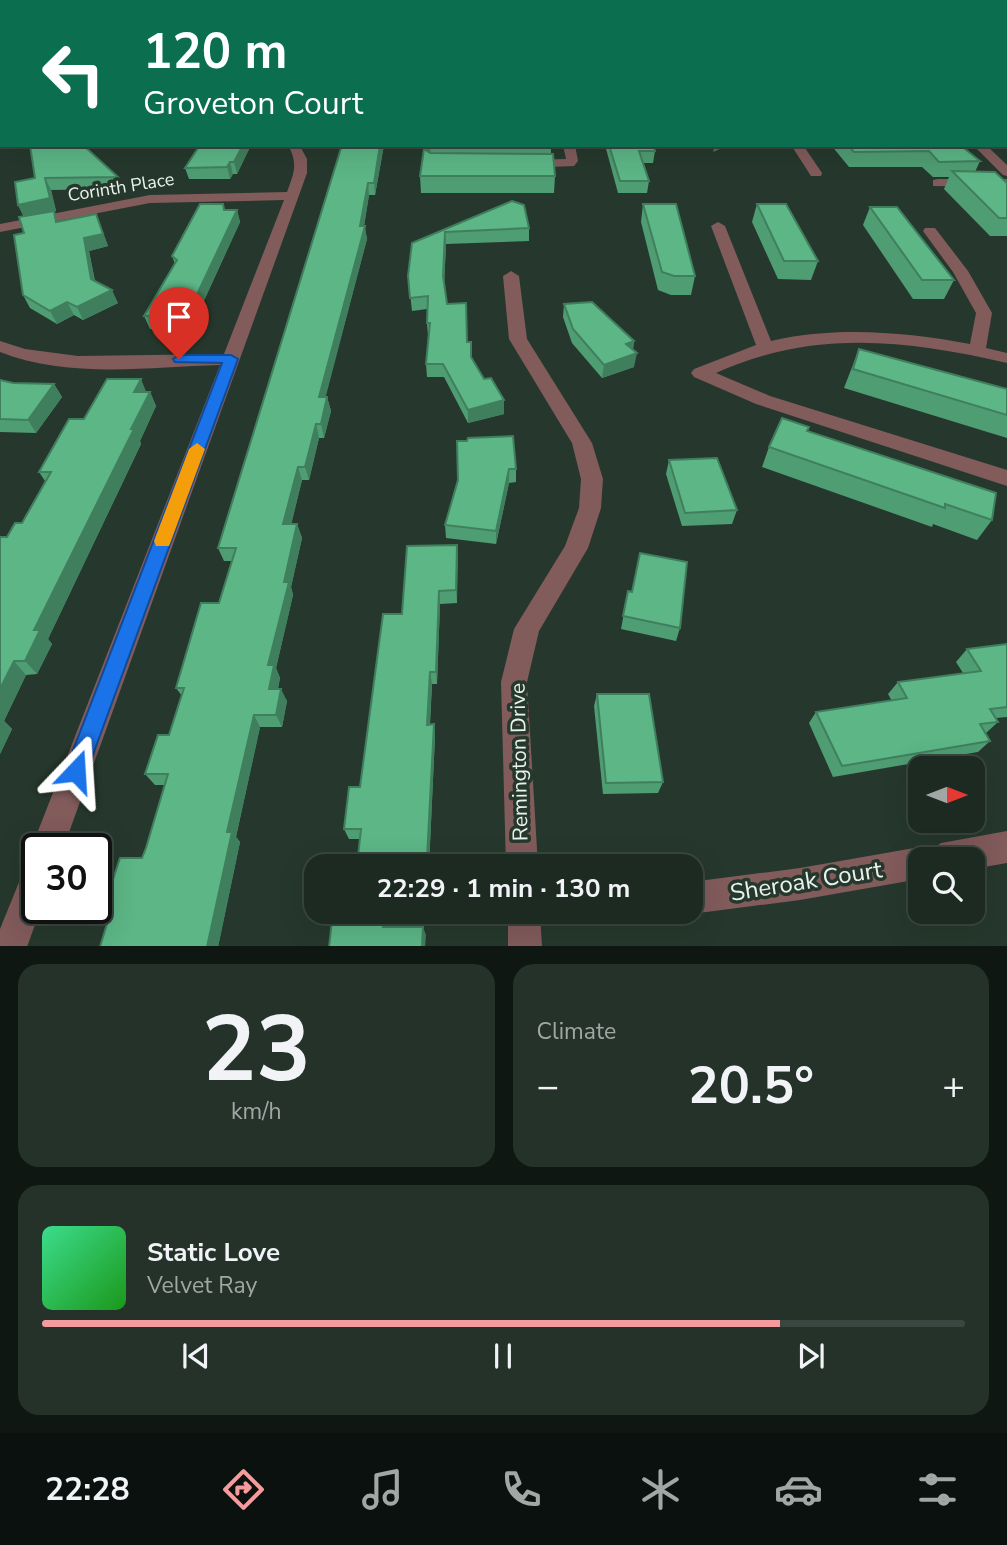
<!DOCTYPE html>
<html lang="en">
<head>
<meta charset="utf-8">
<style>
	body { margin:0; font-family:"Nunito Sans",sans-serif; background:#25322a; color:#f1f3f6; height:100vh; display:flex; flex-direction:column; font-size:26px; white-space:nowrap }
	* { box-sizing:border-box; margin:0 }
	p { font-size:23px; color:#a0a7a5 }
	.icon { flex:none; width:38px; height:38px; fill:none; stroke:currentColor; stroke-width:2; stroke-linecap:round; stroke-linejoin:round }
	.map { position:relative; height:946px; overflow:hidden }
	.panel { display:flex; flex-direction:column; gap:18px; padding:18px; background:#0f1713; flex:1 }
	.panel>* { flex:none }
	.hud { position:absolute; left:0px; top:0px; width:1008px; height:147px; box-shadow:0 7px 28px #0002,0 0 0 2px #3a4640; background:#0b6e4f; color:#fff; overflow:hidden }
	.needle { width:46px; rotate:90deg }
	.fabs { position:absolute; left:908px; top:756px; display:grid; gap:14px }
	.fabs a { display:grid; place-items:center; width:77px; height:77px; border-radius:14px; background:#1c2a22; box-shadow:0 7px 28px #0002,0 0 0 2px #3a4640; font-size:35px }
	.speed { position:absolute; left:21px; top:833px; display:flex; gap:14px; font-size:35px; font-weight:700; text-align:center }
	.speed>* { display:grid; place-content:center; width:91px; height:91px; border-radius:50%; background:#1c2a22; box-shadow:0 7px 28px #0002,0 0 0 2px #3a4640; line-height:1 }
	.speed .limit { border:4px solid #111; border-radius:10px; background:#fff; color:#111 }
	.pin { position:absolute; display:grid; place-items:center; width:60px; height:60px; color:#fff; margin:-72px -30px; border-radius:50% 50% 50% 0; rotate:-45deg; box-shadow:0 0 7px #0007 }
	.pin .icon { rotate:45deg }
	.me { position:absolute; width:77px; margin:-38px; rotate:20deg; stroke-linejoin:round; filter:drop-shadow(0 0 5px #0008) }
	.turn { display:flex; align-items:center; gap:24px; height:147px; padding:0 28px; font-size:32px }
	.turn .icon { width:91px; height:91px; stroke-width:2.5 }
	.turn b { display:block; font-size:49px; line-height:60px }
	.big { font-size:52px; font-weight:700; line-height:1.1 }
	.panel .card { flex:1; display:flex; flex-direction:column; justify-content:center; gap:10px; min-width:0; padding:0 24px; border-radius:21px; background:#25322a }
	.panel .dial { align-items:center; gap:0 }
	.dial b { font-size:91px; line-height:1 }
	.song { display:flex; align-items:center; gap:21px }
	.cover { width:84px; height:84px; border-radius:10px; background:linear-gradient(135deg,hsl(150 70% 55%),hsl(120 70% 35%)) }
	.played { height:7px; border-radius:4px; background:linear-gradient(90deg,#f59b9d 80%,#3a4640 80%) }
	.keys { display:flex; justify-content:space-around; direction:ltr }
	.heat { display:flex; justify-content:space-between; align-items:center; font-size:38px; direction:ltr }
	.panel .tiles { flex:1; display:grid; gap:18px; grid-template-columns:1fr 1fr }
	.card:last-child { grid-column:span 2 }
	.trip { position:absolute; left:304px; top:854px; width:399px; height:70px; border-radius:21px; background:#1c2a22; box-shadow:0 7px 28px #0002,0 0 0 2px #3a4640; font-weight:700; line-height:70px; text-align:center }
	.tabs { display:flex; height:112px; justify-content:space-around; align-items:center; background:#0b110e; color:#a0a7a5 }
	.tabs .icon { width:49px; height:49px }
	.tabs .active { color:#f59b9d }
	.tabs b { font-size:32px; color:#f1f3f6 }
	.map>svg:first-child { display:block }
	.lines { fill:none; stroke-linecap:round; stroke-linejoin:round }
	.minor { fill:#825b5b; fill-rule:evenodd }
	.wall { fill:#4f9d73 }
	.shaded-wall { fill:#407f5e }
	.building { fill:#5cb686; stroke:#407f5e; stroke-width:2 }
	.route { fill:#1a73e8; stroke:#114b97; stroke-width:2 }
	.slow { fill:#f59e0b }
	.labels { text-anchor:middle; stroke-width:7; stroke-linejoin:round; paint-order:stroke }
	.far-street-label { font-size:18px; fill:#e8f3ec; stroke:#26382d }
	.street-label { font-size:21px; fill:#e8f3ec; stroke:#26382d }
	.near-street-label { font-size:24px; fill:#e8f3ec; stroke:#26382d }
</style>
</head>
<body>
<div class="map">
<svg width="1007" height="947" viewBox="0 0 1007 947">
	<rect width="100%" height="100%" fill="#26382d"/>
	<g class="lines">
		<g class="minor">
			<path d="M268 0H277L267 2Z"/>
			<rect x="1006" y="27" width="1" height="6"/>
			<path d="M1007 49V56H1006V49Z"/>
			<rect x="1006" y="73" width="1" height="6"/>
			<rect x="0" y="113" width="2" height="6"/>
			<path d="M296 145 300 146 307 159V173L63 849H37V908H41L27 947H0V929L26 865 36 860 31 849 220 365C149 367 68 379 0 352V341L25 349 78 356 224 354 284 200 150 203 0 232V224L150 195 287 192C293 176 298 165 290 149Z"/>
			<path d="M563 145H575L578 161 574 166 525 168 519 164 525 160 566 159Z"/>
			<path d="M791 145H803L822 173 821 176H811Z"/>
			<path d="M973 145H986L1007 165V176L1003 175Z"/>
			<path d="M938 179H1007V187L933 186V180Z"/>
			<path d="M718 222 725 226 771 341C837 326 904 332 970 344L976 313 953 272 923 231 925 228H935L968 271 992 313 986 348 1007 353V363C906 340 813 329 716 373L770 396 1007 470V486L756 404 694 377 691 373 694 369 756 345 711 226Z"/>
			<path d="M511 271 519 276 527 339 592 443 603 479 601 508 588 548 539 631 527 682 538 866H506L501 682 514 629 565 546 579 508 581 479 572 443 509 339 503 276Z"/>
			<path d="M1007 831V863L973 869V859H920V879L800 900 691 914 685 912H691V882L800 868 920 847 929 851 941 843Z"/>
			<path d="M508 912H540L542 947H508Z"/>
		</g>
	</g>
	<g class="wall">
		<path d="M437 0H1007V14L1006 2H444Z"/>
		<path d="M1006 80H1007V141L1006 140Z"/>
		<path d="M251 145 237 174H233L230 179H189L185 168Z"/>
		<path d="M342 145H384L375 195H369L364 226 367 239 325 397H327L331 411 324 438H319L309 480H302L291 524H297L302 538 291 587 293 595 276 668 280 678 278 689 287 701 282 727H260L236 837 240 842 218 947H100L111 912 104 907 142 858 146 848 165 785H155L145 774 169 735 182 696 176 688 219 603 232 561H224L218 548Z"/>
		<path d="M425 145H551V154L555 176 554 193H421L420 176 425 150Z"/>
		<path d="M605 145H653L655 151 653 163H643L649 181 647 193H618Z"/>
		<path d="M831 145H960L980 161 975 172 1007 183V236H990L944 189 949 177H933L922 167H849Z"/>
		<path d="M118 177 122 189 51 190 56 211 50 212 58 222 96 214 108 246 89 251 95 281 118 303 83 320 74 315 57 324 30 308 23 295 24 217 18 205 35 178Z"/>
		<path d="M512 201 529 228V241L446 244 444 284 447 304 467 342 471 358 504 414 468 423 444 377H427L426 364 428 336 427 323V309L412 311 408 276 412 243Z"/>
		<path d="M223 204 225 210H237L240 222 196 318 187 319 182 329H150L144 316 175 264 172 256Z"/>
		<path d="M643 204 695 276 691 295H671L658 290 641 222Z"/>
		<path d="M757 204 818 261 811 280 778 279 752 222Z"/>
		<path d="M870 207 954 280 944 299H913L863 225Z"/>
		<path d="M564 304 634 341 633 350 634 367 602 378 572 343 563 317Z"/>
		<path d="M859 349 1007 389V438L844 388Z"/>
		<path d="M0 380 13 383 54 384 62 397 36 433 0 432Z"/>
		<path d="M146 392H150L156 406 140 441 141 444 48 639 52 644 37 674 26 675 4 721 12 729 0 754 7 537 22 523 45 481 39 472 84 419Z"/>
		<path d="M807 431 992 520 977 540 933 524 932 527 762 467 769 447Z"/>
		<path d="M457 441 516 469V482L509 483 496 544 446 538 445 525 458 480Z"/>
		<path d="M669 460 737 510 732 524 682 526 666 474Z"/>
		<path d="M457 545V603L440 604 437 684H432L430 725 434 724 435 736 429 866H357L360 839H349L344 829 360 787 402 614Z"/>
		<path d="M628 591 680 628 676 641 621 629Z"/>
		<path d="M1007 644V717L996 718 998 722 986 733 990 741 978 752 833 777 809 723 816 712 892 701 888 694 898 682 963 673 956 662 967 649Z"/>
		<path d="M597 694 663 782 658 793 603 794 594 706Z"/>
	</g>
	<g class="shaded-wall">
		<path d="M2 70V81H0V71Z"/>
		<path d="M243 145H251L237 174 234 162Z"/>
		<path d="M380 145H384L375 195 374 183Z"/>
		<path d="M430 145 431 156 426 159 425 148Z"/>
		<path d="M715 145H729L713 152Z"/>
		<path d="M230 162 233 174 230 179 227 167Z"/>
		<path d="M45 178 51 190 56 211 24 217 18 205Z"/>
		<path d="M368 183 369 195 362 239 365 226 367 239 322 411 319 397 360 226Z"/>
		<path d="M237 210 240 222 196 318 192 305Z"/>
		<path d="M96 214 108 246 89 251 97 292 91 279 84 238Z"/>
		<path d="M445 232 446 244 444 289 443 276Z"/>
		<path d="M112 290 118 303 83 320 77 307Z"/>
		<path d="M67 302 74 315 57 324 50 311Z"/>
		<path d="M182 306 187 319 182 329 177 315Z"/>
		<path d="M634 341 632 354 626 344Z"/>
		<path d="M637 353 634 367 602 378 604 365Z"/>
		<path d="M141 379 147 394 134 392Z"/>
		<path d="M54 384 62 397 36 433 28 420Z"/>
		<path d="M150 392 156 406 140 441 141 444 48 639 52 644 37 674 25 661 34 630Z"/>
		<path d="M327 397 331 411 324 438 321 424Z"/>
		<path d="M504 400V414L468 423V410Z"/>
		<path d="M316 424 319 438 309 480 305 467Z"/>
		<path d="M298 467 302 480 288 538 283 524Z"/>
		<path d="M509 469V483L496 544V531Z"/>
		<path d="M297 524 302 538 291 587 293 595 276 668 280 678 275 701 269 689 268 665 284 582Z"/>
		<path d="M457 545 458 558 457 603 456 590Z"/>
		<path d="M439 591 440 604 437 684 436 672Z"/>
		<path d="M14 661 26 675 4 721 12 729 0 754V689Z"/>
		<path d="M430 672 432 684 429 736 427 725Z"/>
		<path d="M281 689 287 701 282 727 276 715Z"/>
		<path d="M254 715 260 727 236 837 240 842 218 947H207L227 832Z"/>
		<path d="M434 724 435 736 429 866 427 858Z"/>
		<path d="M385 912H389L387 935 383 927Z"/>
		<path d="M423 927 426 935 425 947H422Z"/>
	</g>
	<g class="building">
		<path d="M0 0H24V2H2V70L0 71Z"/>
		<path d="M66 0H68V2H50Z"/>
		<path d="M81 0H104L105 2H81Z"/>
		<path d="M113 0H238L236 2H109Z"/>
		<path d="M299 0H421V2H298Z"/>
		<path d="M453 0H759L755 2H453Z"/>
		<path d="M767 0H1007V5L1006 2H769Z"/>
		<path d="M1006 99H1007V123L1006 122Z"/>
		<path d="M30 145H83L118 177 45 178 50 198 18 205 15 182 35 178Z"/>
		<path d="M200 145H243L234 162H230L227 167 185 168Z"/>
		<path d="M342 145H380L374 183H368L360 226H365L319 397H327L321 424H316L305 467H298L283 524H297L284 582H289L268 665H274L269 689H281L276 715H254L227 832H232L207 947H100L112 907H104L120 858H142L146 848 168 774H145L158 735H169L184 688H176L201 603H219L236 548H218Z"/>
		<path d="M478 145H551V146Z"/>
		<path d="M609 145H653L655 151H639L649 181H620Z"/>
		<path d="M848 145H960L980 161 939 162 929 151 854 152Z"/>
		<path d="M424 149 430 153 553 154 555 176H420Z"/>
		<path d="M952 171 995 172 1007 183V218H999Z"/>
		<path d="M512 201 524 205 529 228 445 232 443 276 447 304 466 303 467 342H471V357L484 379 491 378 504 400 468 410 443 364H426L430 323H427L428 296 410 298 408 276 412 243Z"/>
		<path d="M200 204H223L224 210H237L192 305 182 306 177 315 144 316 177 260 172 256Z"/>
		<path d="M643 204H676L695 276H674L662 272Z"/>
		<path d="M757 204H786L818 261H784Z"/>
		<path d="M870 207H897L954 280H922Z"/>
		<path d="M54 211 56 222 96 214 103 234 84 238 91 279 112 290 77 307 67 302 50 311 23 295 14 235 24 233 19 217Z"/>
		<path d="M592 302 634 341 626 344 637 353 604 365 573 329 564 304Z"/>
		<path d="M859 349 1007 389V415L853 369Z"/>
		<path d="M107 379H141L134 392H150L131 429H134L34 630H40L25 661H14L0 689V537H7L15 523H22L51 472H39L69 419H84Z"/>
		<path d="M0 380 13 383 54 384 28 420 0 419Z"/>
		<path d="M782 418 809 427 807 431 996 493 992 520 945 504V508L769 447Z"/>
		<path d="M513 436 516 469H509L496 531 445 525 458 480 457 441H467L468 438Z"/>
		<path d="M717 458 737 510 685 513 669 460Z"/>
		<path d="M457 545 456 590 439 591 436 672H430L427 725 434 724 427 858 390 859 389 866H357L361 829H344L349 787H360L383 614H402L407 546Z"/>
		<path d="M640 553 687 562 680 628 623 616 628 591 632 592Z"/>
		<path d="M1007 644V707L990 709 998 722 980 724 990 741 842 766 816 712 907 698 898 682 981 671 967 649Z"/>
		<path d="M597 694H649L663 782 606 783Z"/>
		<path d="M333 912H385L383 927H423L422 947H329Z"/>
	</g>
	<path class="route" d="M179 355H231L238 359 87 771 84 779 76 782 68 779 65 771 222 363 175 362 173 359Z"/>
	<path class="slow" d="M197 443 205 449 171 541 169 546H156L154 541 189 449Z"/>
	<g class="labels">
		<g class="far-street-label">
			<text transform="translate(121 187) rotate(-9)" y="6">Corinth Place</text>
		</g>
		<g class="street-label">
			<text transform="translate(519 762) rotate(-91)" y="7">Remington Drive</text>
		</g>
		<g class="near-street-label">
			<text transform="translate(806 881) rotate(-9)" y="8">Sheroak Court</text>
		</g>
	</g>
</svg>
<div class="fabs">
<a><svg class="needle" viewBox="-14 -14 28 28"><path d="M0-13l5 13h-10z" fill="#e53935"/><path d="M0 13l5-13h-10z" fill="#a0a7a5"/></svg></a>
<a><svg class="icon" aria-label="search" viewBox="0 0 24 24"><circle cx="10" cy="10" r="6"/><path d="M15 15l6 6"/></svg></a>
</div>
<div class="speed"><div class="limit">30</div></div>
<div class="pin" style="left:179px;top:359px;background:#d93025"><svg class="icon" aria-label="arrive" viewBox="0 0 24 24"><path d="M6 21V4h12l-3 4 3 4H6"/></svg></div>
<svg class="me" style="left:76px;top:771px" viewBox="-20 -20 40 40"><path d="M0-17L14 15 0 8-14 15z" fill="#1a73e8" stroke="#fff" stroke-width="4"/></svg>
<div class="trip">22:29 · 1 min · 130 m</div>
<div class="hud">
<div class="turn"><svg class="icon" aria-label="left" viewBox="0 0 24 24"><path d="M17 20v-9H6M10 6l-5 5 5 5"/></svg><div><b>120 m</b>Groveton Court</div></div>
</div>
</div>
<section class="panel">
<div class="tiles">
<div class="card dial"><b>23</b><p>km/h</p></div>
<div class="card"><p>Climate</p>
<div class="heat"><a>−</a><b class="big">20.5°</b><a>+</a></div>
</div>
<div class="card">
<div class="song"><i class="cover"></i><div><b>Static Love</b><p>Velvet Ray</p></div></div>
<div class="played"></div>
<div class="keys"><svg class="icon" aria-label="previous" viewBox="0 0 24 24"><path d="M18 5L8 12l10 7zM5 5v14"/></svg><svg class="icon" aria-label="pause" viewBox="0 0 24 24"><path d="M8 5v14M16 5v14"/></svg><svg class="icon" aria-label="next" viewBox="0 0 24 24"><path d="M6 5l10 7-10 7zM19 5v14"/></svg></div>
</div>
</div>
</section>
<nav class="tabs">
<b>22:28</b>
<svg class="icon active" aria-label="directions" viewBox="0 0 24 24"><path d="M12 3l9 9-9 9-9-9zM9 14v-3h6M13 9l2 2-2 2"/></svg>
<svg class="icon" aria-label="music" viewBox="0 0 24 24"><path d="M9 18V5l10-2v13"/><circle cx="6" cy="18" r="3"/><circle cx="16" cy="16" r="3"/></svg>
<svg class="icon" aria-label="phone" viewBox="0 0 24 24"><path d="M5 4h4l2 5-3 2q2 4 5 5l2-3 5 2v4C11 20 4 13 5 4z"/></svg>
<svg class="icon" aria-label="climate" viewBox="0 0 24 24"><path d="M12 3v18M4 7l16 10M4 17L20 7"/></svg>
<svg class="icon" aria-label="car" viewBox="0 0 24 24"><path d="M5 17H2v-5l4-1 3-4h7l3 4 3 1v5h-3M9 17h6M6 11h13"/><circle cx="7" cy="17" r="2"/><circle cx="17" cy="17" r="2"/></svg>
<svg class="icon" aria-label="filters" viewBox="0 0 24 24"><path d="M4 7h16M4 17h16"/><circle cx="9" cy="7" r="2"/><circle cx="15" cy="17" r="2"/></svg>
</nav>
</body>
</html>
